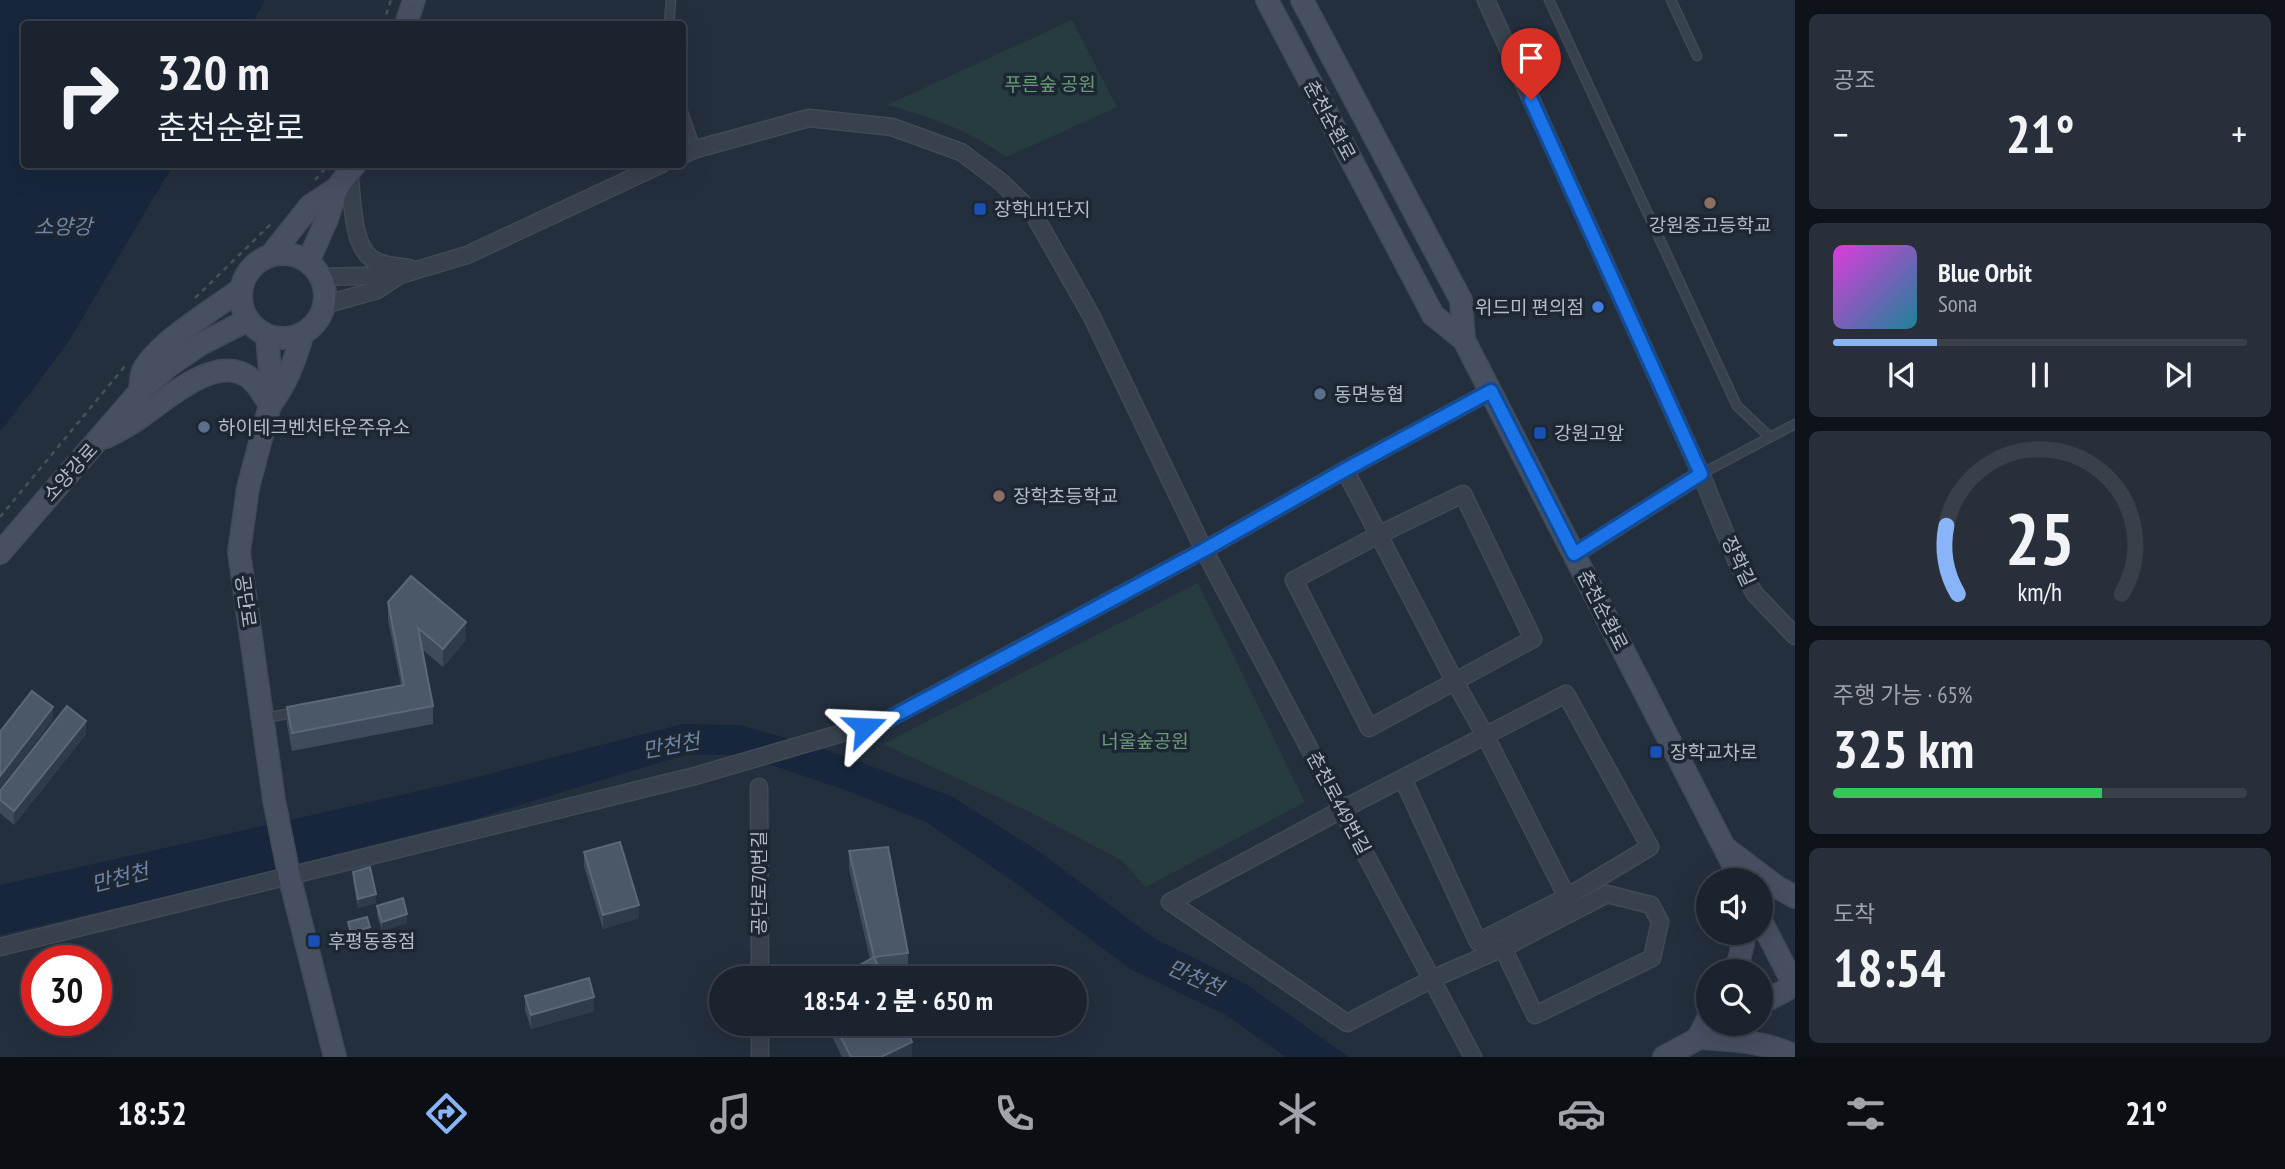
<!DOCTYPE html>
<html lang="ko">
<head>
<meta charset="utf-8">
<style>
	body { margin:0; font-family:"PT Sans Narrow","Noto Sans KR",sans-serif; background:#282f3a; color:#f1f3f6; height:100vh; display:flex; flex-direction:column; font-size:26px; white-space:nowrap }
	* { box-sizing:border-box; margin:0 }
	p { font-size:23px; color:#a0a4aa }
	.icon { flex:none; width:38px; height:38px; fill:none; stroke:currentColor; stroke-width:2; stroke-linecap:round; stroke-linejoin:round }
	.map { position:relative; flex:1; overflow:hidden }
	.sheet { display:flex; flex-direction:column; gap:14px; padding:14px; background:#0f1319; width:490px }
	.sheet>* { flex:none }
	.banner { position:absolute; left:21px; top:21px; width:665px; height:147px; border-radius:7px; box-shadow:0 7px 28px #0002,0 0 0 2px #39404a; background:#1b232e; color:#f1f3f6; overflow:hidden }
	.fabs { position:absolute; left:1696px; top:868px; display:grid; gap:14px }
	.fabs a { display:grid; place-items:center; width:77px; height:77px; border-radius:50%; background:#1b232e; box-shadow:0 7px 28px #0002,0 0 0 2px #39404a; font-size:35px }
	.speed { position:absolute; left:21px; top:945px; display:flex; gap:14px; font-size:35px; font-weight:700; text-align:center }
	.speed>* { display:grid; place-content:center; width:91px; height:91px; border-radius:50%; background:#1b232e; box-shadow:0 7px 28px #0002,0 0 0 2px #39404a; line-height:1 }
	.speed .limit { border:10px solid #d22; background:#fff; color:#111 }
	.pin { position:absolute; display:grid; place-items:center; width:60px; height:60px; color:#fff; margin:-72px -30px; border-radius:50% 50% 50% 0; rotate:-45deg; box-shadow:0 0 7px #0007 }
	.pin .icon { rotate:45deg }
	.me { position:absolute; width:77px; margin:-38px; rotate:69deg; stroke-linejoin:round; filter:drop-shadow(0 0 5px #0008) }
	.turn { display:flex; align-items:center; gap:24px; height:147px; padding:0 21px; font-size:32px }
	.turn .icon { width:91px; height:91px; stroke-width:2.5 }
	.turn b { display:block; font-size:49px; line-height:60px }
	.big { font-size:52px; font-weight:800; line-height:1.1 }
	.sheet .card { flex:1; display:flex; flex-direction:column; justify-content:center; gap:10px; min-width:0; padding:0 24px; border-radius:10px; background:#282f3a }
	.sheet .dial { align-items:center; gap:0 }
	.dial svg { height:182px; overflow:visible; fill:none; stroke:#39404a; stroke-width:7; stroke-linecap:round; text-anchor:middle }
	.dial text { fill:#f1f3f6; stroke:none }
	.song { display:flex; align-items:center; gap:21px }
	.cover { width:84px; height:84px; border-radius:10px; background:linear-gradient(135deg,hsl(300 70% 55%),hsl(190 70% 35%)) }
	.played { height:7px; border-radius:4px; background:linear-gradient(90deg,#8ab4f8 25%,#39404a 25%) }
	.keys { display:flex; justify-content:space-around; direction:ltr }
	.heat { display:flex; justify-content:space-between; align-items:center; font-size:38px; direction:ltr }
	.charge { height:10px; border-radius:5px; background:linear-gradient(90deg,#34c759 65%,#39404a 0) }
	.trip { position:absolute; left:709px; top:966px; width:378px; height:70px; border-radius:35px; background:#1b232e; box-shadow:0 7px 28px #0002,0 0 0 2px #39404a; font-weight:800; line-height:70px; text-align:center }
	.menu { display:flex; height:112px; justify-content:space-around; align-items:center; background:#0b0e12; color:#a0a4aa }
	.menu .icon { width:49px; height:49px }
	.menu .on { color:#8ab4f8 }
	.menu b { font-size:32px; color:#f1f3f6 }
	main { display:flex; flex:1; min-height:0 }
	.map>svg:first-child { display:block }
	.green { fill:#263c3f }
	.water { fill:#17263c }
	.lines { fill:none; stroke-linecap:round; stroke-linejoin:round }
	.lane-casing { stroke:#414a57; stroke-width:11 }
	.street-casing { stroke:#414a57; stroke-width:19 }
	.secondary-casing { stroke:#414a57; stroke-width:24 }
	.path { stroke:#3f5557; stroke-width:2.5; stroke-dasharray:5 5; stroke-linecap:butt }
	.lane { stroke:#38414e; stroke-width:8 }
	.street { stroke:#38414e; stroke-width:16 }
	.secondary { stroke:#465061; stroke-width:21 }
	.wall { fill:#3f4b5c }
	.shaded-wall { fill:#2f3b4b }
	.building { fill:#4b5868; stroke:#5c6777; stroke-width:2 }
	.route-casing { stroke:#114b97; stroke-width:18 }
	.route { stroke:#1a73e8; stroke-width:12 }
	.education-dot { fill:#8d6e63; stroke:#1d2633; stroke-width:2.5 }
	.transit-dot { fill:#1a4fb4; stroke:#1d2633; stroke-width:2.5 }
	.shop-dot { fill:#3f7fe0; stroke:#1d2633; stroke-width:2.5 }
	.service-dot { fill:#5c6f8a; stroke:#1d2633; stroke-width:2.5 }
	.labels { text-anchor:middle; stroke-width:7; stroke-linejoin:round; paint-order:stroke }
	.park-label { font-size:19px; fill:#6b9a76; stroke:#1d2633 }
	.street-label { font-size:19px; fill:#b4bcc9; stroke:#1d2633 }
	.poi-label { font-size:19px; fill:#b4bcc9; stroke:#1d2633; text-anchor:start }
	.water-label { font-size:21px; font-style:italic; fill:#6d86a8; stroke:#1d2633 }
</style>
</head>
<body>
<main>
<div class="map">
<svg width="1795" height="1057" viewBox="0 0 1795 1057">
	<rect width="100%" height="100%" fill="#242f3e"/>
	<g class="green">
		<path d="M1072 20 1117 107 1006 157C971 131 928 116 887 105Z"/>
		<path d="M1198 583 1305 802 1146 887 1121 860 1030 812 883 744Z"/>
	</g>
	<g class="water">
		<path d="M0 0H265L252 24H24V164L173 165 67 344 0 432Z"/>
		<path d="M683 724 740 725 765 732 827 750 951 796 1040 852 1155 939 1246 984 1349 1057H1286L1224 1014 1130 969 1014 882 926 822 851 792 771 765 730 755H684L474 819 240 879 0 935V885L454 783Z"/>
	</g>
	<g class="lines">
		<g class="lane-casing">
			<g id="lane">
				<path d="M1549 0 1737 406 1769 436"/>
				<path d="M1671 0 1697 56"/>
				<path d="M669 24 671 0"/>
				<path d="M682 109 696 149"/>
				<path d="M1701 474 1795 424"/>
				<path d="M265 718 297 712"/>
			</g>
		</g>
		<g class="street-casing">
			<g id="street">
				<path d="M1486 0 1701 474 1739 567 1755 594 1795 636"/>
				<path d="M682 155 696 149 809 118 892 127 961 152 1001 182 1033 213 1091 315 1204 550 1473 1057"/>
				<path d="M349 173C353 196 351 243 371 258 381 266 396 266 409 268"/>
				<path d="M321 277 400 275 467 255 662 164"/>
				<path d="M324 305 377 290 398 276"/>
				<path d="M1345 470 1455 682 1485 735 1567 897"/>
				<path d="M1463 494 1533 639 1369 728 1294 580 1378 535Z"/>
				<path d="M1575 554 1701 474"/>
				<path d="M1403 779 1478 942 1567 897 1650 847 1566 694 1343 809 1170 902 1347 1023 1432 979 1503 948 1607 894 1651 905 1660 922 1652 958 1535 1015 1503 948"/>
				<path d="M759 787 760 978"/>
				<path d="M0 947 695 776 887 720 1204 550 1345 470 1491 391"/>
				<path d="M760 1024V1057"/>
			</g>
		</g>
		<g class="secondary-casing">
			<g id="secondary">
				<path d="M1267 0 1433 315 1464 340 1741 880"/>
				<path d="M1302 0 1461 300 1464 340"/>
				<path d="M406 24 414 0"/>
				<circle cx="283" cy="296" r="42"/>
				<path d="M271 255 310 206 337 188 355 164"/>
				<path d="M308 262 327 219 337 188"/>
				<path d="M267 336 270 372V405L248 488 239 552 274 800 289 875 335 1057"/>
				<path d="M140 391C141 384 140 375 144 369 160 341 213 310 241 289"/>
				<path d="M270 405C287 383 295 360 303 333"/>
				<path d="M106 437C116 432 126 427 135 421 162 403 207 360 241 373 255 378 262 393 270 405"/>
				<path d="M0 553 140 391 170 365 199 345 248 320"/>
				<path d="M1728 850 1777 887 1795 897"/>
				<path d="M1760 919 1795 987"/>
				<path d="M1736 971 1743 944 1740 933"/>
				<path d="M1760 1004 1795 985"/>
				<path d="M1708 1019 1698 1038C1732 1040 1764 1041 1795 1056"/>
				<path d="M1664 1057 1725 1024"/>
			</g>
		</g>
		<g class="path">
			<path d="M383 24 391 0"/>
			<path d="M315 180 329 164"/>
			<path d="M195 298 273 222"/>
			<path d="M0 517 125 366"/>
		</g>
		<use href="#lane" class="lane"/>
		<use href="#street" class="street"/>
		<use href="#secondary" class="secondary"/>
	</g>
	<g class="wall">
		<path d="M388 602 466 640 443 667 422 649 433 706V724L292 751 287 725V707L401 685 388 620Z"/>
		<path d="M86 734 14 825 0 813V791Z"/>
		<path d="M849 851 908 953V971L881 974 870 959 849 869Z"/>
		<path d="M584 852 639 918 603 929 584 866Z"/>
		<path d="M353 872 376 903 358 908 353 881Z"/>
		<path d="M377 906 407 923 382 931 377 915Z"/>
		<path d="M525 996 594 1011 531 1029 525 1010Z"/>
		<path d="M826 1024H904L912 1057H842Z"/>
	</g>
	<g class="shaded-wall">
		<path d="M466 622V640L443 667V649Z"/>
		<path d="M53 707V720L0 789V776Z"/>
		<path d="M86 721V734L14 825V811Z"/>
		<path d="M376 894V903L358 908V899Z"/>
		<path d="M639 905V918L603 929V915Z"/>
		<path d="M407 914V923L382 931V922Z"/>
		<path d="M370 927V932L351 937V933Z"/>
		<path d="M594 997V1011L531 1029V1015Z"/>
		<path d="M912 1042V1057H881Z"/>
	</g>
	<g class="building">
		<path d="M411 576 466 622 443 649 418 628 433 706 292 733 287 707 404 685 388 602Z"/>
		<path d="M32 691 53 707 0 776V732Z"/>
		<path d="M67 706 86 721 14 811 0 800V791Z"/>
		<path d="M620 842 639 905 603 915 584 852Z"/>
		<path d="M888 847 908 953 874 957 849 851Z"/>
		<path d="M370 867 376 894 358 899 353 872Z"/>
		<path d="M403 898 407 914 382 922 377 906Z"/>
		<path d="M367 917 370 927 351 933 348 922Z"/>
		<path d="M874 957 883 978H847L848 972Z"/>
		<path d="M589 978 594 997 531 1015 525 996Z"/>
		<path d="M834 1024H904L912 1042 881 1057H851Z"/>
	</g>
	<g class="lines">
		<g class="route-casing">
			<path id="route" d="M865 727 887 720 936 694 1204 550 1345 470 1491 391 1574 554 1701 474 1531 100"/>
		</g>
		<use href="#route" class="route"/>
	</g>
	<g class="education-dot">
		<circle cx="1710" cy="203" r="7"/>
		<circle cx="999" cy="496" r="7"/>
	</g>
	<g class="transit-dot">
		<rect x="973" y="202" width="14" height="14" rx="3.5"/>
		<rect x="1533" y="426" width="14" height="14" rx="3.5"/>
		<rect x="1649" y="745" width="14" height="14" rx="3.5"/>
		<rect x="307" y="934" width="14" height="14" rx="3.5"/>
	</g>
	<circle class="shop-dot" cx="1598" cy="307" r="7"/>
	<g class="service-dot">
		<circle cx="1320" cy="394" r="7"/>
		<circle cx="204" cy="427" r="7"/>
	</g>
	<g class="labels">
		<g class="park-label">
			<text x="1050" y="91">푸른숲 공원</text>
			<text x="1145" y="748">너울숲공원</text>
		</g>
		<g class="street-label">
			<text transform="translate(1330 120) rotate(62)" y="7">춘천순환로</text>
			<text transform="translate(70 472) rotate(-48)" y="7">소양강로</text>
			<text transform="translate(1739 561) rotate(65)" y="7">장학길</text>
			<text transform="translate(246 601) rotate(82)" y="7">공단로</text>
			<text transform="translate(1603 610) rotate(63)" y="7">춘천순환로</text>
			<text transform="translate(1339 803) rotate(62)" y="7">춘천로449번길</text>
			<text transform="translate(759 883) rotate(-90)" y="7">공단로70번길</text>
		</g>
		<g class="poi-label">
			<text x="994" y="216">장학LH1단지</text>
			<text x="1710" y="232" text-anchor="middle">강원중고등학교</text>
			<text x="1584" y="314" text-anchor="end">위드미 편의점</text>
			<text x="1334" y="401">동면농협</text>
			<text x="218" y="434">하이테크벤처타운주유소</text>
			<text x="1554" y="440">강원고앞</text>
			<text x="1013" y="503">장학초등학교</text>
			<text x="1670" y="759">장학교차로</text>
			<text x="328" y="948">후평동종점</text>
		</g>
		<g class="water-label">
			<text x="63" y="234">소양강</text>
			<text transform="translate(671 746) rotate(-10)" y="7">만천천</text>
			<text transform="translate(120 878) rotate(-14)" y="7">만천천</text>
			<text transform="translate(1195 978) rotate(24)" y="7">만천천</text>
		</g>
	</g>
</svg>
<div class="fabs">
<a><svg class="icon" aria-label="sound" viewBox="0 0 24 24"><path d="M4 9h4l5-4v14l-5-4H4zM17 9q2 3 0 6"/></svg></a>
<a><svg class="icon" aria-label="search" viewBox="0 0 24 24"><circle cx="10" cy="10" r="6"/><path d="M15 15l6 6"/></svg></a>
</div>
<div class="speed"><div class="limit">30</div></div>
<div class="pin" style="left:1531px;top:100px;background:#d93025"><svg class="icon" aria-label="arrive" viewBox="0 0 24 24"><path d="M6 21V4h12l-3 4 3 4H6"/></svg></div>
<svg class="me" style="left:865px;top:727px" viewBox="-20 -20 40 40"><path d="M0-17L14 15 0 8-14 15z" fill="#1a73e8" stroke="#fff" stroke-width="4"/></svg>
<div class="trip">18:54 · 2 분 · 650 m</div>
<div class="banner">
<div class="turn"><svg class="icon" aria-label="right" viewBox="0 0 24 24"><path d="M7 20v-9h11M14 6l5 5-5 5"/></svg><div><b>320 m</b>춘천순환로</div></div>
</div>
</div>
<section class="sheet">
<div class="card"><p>공조</p>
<div class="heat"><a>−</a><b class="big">21°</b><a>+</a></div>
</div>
<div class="card">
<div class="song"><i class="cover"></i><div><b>Blue Orbit</b><p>Sona</p></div></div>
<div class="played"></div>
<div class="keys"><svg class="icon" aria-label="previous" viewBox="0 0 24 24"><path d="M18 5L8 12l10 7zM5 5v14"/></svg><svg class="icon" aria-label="pause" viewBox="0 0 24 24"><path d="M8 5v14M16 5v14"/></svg><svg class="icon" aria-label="next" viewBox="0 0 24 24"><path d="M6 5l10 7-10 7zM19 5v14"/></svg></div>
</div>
<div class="card dial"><svg viewBox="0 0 100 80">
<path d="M14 69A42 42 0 1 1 86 69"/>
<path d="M14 69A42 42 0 0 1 9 39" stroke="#8ab4f8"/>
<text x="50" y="56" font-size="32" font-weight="700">25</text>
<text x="50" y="72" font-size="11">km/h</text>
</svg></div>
<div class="card"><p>주행 가능 · 65%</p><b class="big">325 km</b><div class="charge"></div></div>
<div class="card"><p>도착</p><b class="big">18:54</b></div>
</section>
</main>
<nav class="menu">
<b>18:52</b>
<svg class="icon on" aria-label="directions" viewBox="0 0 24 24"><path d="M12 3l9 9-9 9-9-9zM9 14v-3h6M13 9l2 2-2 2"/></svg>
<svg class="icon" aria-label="music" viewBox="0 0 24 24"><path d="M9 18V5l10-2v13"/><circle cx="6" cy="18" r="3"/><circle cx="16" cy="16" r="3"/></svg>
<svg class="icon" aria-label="phone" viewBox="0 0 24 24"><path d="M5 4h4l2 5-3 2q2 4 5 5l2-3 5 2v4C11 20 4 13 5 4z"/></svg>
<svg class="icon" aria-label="climate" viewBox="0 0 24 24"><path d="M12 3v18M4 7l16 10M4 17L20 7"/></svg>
<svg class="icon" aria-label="car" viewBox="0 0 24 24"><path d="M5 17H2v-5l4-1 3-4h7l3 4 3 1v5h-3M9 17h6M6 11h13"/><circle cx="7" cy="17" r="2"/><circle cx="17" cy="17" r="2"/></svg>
<svg class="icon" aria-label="filters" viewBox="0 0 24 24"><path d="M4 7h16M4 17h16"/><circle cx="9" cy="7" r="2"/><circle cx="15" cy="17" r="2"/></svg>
<b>21°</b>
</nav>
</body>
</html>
